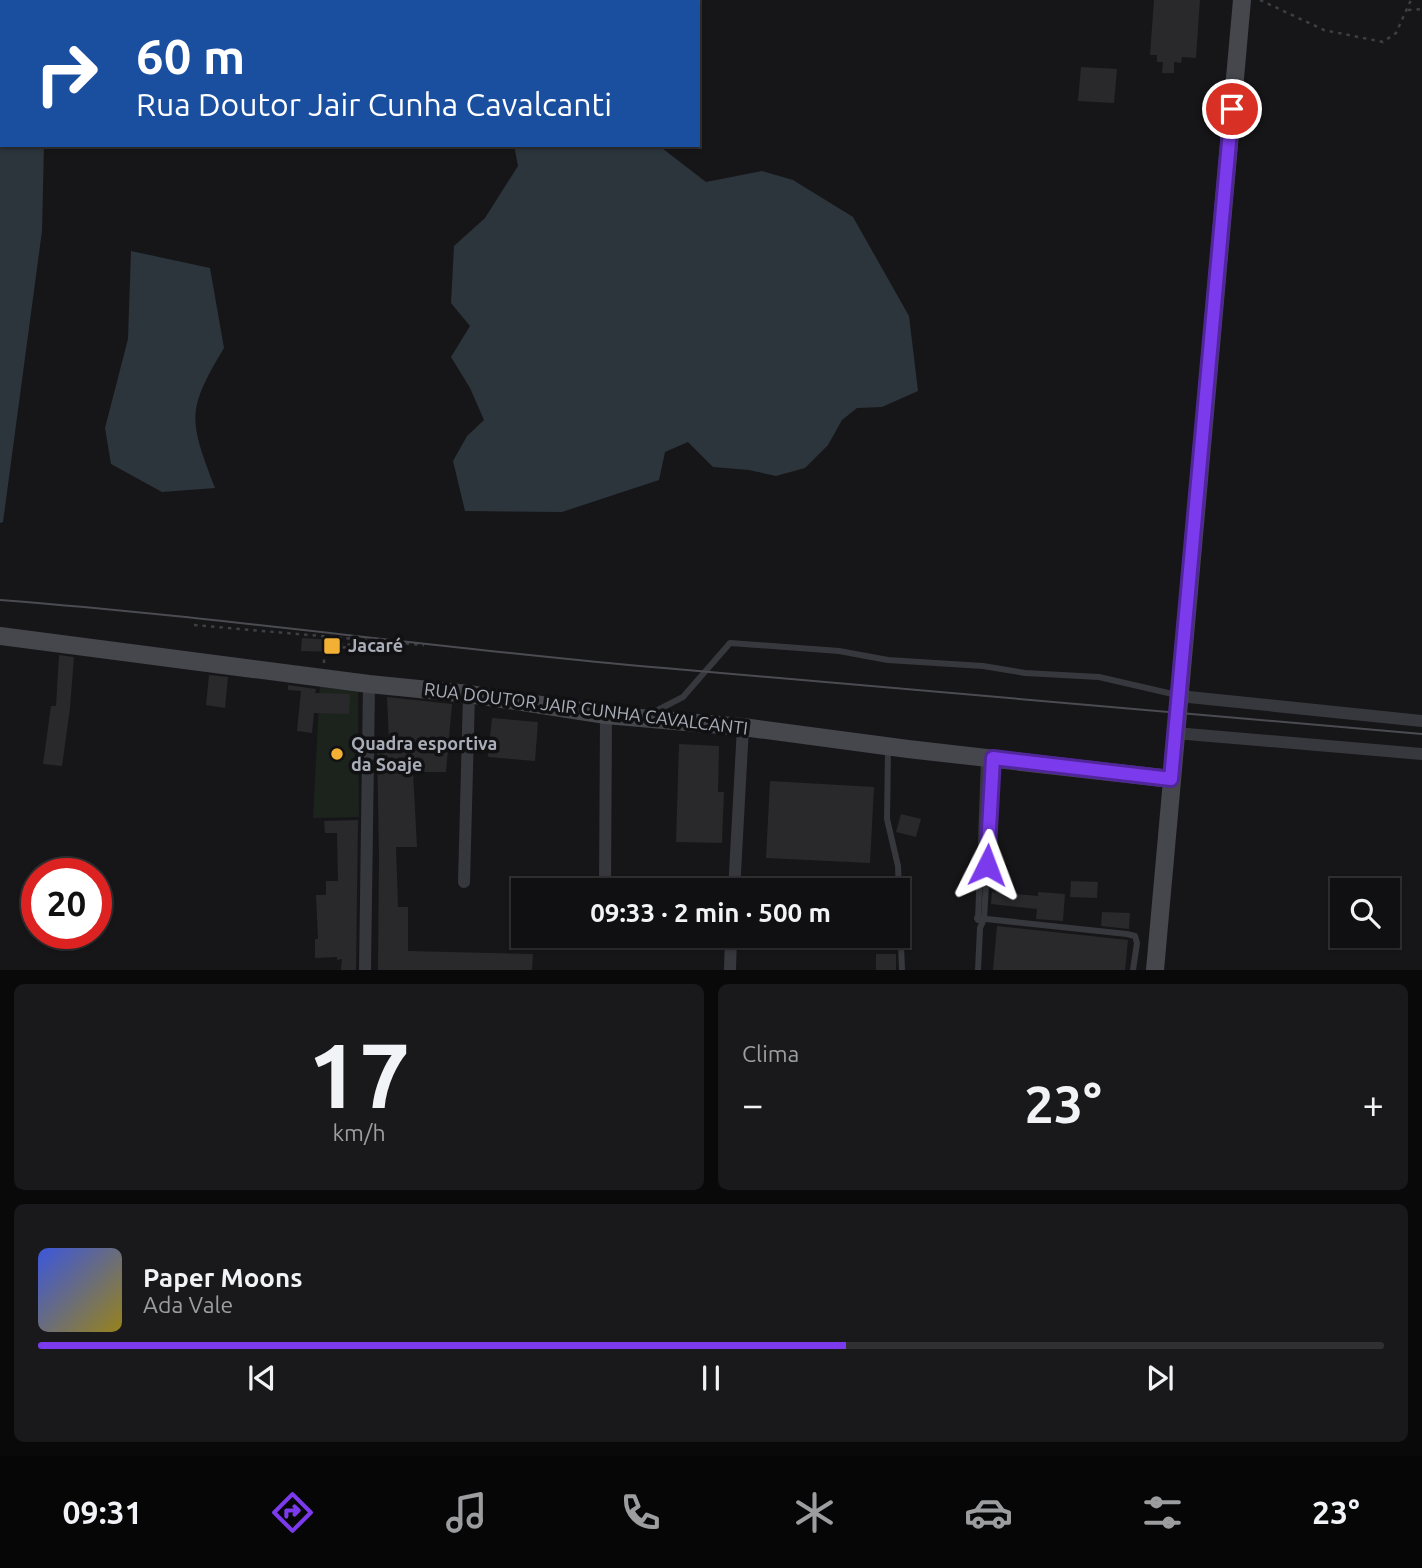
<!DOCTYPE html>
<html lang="pt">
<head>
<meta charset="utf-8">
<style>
	body { margin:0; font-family:Ubuntu,sans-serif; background:#19191b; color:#f1f3f6; height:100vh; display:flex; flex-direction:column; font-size:26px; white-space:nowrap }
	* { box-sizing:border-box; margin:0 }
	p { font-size:23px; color:#9c9d9f }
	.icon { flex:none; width:38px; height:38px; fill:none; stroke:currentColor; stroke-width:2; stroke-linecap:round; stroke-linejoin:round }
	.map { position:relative; height:970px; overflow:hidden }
	.side { display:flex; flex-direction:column; gap:14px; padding:14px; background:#09090a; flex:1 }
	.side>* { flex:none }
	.hud { position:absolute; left:0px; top:0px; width:700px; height:147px; box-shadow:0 2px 5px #0004,0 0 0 2px #303032; background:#1a4fa0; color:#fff; overflow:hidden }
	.controls { position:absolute; left:1330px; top:878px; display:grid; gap:14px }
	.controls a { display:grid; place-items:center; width:70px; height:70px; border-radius:0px; background:#101012; box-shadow:0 2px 5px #0004,0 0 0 2px #303032; font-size:35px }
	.speed { position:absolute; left:21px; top:858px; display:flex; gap:14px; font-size:35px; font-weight:700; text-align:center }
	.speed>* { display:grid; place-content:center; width:91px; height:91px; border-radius:50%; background:#101012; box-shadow:0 2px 5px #0004,0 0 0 2px #303032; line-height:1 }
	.speed .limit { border:10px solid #d22; background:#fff; color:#111 }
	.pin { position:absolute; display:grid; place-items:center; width:60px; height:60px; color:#fff; margin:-30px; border:4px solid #fff; border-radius:50%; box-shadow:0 2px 7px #0007 }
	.me { position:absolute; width:77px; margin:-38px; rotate:3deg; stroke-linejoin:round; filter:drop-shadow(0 0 5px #0008) }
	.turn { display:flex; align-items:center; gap:24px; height:147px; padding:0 21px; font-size:32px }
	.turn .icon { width:91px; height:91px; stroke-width:2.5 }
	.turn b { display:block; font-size:49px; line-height:60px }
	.big { font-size:52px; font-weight:600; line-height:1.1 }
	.side .tile { flex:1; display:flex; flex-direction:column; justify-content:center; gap:10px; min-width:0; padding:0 24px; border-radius:10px; background:#19191b }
	.side .dial { align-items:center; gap:0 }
	.dial b { font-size:91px; line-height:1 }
	.song { display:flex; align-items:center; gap:21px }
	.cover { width:84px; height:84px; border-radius:10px; background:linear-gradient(135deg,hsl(230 70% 55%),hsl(50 70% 35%)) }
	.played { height:7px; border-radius:4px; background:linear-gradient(90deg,#7c3aed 60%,#303032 60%) }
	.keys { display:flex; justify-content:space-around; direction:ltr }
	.heat { display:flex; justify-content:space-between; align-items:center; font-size:38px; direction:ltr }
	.side .tiles { flex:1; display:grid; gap:14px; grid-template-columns:1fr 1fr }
	.tile:last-child { grid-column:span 2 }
	.trip { position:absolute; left:511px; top:878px; width:399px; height:70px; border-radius:0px; background:#101012; box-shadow:0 2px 5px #0004,0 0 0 2px #303032; font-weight:600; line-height:70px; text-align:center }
	.dock { display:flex; height:112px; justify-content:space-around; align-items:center; background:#060607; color:#9c9d9f }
	.dock .icon { width:49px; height:49px }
	.dock .active { color:#7c3aed }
	.dock b { font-size:32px; color:#f1f3f6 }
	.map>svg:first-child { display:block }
	.green { fill:#1c231d }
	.water { fill:#2c353c }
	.building { fill:#29292c }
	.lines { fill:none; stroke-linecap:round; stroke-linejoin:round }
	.path { stroke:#3d3f44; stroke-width:2.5; stroke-dasharray:3.5 5; stroke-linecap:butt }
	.lane { stroke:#37383d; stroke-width:6 }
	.street { stroke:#37383d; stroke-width:12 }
	.secondary { stroke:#45474d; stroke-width:18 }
	.tram { stroke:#4a4c52; stroke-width:2 }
	.route-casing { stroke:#51269a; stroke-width:18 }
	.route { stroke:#7c3aed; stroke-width:12 }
	.poi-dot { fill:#f2b134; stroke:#111113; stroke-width:2.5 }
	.labels { text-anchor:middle; stroke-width:7; stroke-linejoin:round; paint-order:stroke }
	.poi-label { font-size:18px; font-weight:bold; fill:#a8adb8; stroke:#111113; text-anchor:start }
	.street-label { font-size:18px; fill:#a8adb8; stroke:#111113 }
</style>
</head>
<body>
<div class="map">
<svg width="1422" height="970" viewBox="0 0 1422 970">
	<rect width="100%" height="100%" fill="#161618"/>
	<path class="green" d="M320 684 358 690 359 817 313 818Z"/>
	<g class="water">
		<path d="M0 0 28 2H2V145H44L42 231 3 522 0 523Z"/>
		<path d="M514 145H658L706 182 762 171 793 180 853 217 909 316 918 391 882 407 857 408 842 420 828 445 805 468 776 476 749 470 713 467 688 442 665 452 659 480 562 512 465 511 453 461 467 436 484 420 470 388 451 357 470 326 451 303 454 246 485 218 518 166Z"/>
		<path d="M131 251 210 268 224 348C186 411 189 420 215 488L162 492 111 464 105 428 128 339Z"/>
	</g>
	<g class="building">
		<path d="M1154 0H1200L1196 58 1182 57 1181 63 1174 62V73H1162L1163 62H1157V55H1150Z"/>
		<path d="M1081 67 1117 69 1114 103 1078 101Z"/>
		<path d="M302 638 334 640V652L301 651Z"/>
		<path d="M59 655 74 657 70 708 62 766 43 764 51 706H56Z"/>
		<path d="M209 675 228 677 225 708 206 705Z"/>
		<path d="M288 685 316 689 315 693 350 694 349 714 314 713 312 733 297 731 301 691 288 690Z"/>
		<path d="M387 697 452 704 446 772H413L417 847H396L398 907H408V951L533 954 532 970H378L379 858 377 743H389Z"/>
		<path d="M492 718 538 722 535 761 488 757Z"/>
		<path d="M679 744 719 746 718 792H724L722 843 676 842Z"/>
		<path d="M770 781 874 787 870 863 766 858Z"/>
		<path d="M901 814 921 819 916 837 896 832Z"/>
		<path d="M358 820 356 970H341L342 959 337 960V957L315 958V939H318L316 895H326V881H338L337 833H325L324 821Z"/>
		<path d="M1071 881 1098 882 1097 898 1070 897Z"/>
		<path d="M992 892 1038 896V892L1065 894 1063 921 1036 919 1037 909 991 904Z"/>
		<path d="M1102 912 1130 913 1129 929 1101 926Z"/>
		<path d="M997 926 1128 940 1125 970H993Z"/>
		<rect x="876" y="954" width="20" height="16"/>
	</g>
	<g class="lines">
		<g class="path">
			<path d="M1260 0 1324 30 1383 42 1396 33 1411 0"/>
			<path d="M1408 10 1422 9"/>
			<path d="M194 625 424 645"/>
			<path d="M334 647 358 648V645L337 644V638"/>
			<path d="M324 663V652"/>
		</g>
		<g class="lane">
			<path d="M650 714 683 697 730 643 839 651 888 660 983 666 1025 673 1099 677 1177 695"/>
			<path d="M888 749 887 819 898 866 902 970"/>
			<path d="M977 918 1127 934 1135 936 1137 943 1133 970"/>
			<path d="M978 920 984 759"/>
			<path d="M978 970 980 928 984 919 993 759"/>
		</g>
		<g class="street">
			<path d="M1179 696 1422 721"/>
			<path d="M1175 733 1422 754"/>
			<path d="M464 882 469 694"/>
			<path d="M605 891 606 715"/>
			<path d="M734 891 743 727"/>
			<path d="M365 970 369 684"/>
			<path d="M730 970 731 936"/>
		</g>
		<g class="secondary">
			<path d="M0 636 369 684 469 694 606 715 743 727 908 749 1171 779"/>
			<path d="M1155 970 1242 0"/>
		</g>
		<path class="tram" d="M0 600C222 617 442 649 664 668 917 691 1170 710 1422 734"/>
	</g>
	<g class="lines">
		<g class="route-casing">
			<path id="route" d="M987 865 993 758 1171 779 1232 109"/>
		</g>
		<use href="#route" class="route"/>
	</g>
	<g class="poi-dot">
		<rect x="323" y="637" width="18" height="18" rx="3.5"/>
		<circle cx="337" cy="754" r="7"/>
	</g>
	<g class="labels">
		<g class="poi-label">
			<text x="348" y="652">Jacaré</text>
			<text x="351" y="750">Quadra esportiva<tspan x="351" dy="21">da Soaje</tspan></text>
		</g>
		<g class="street-label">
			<text transform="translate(586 709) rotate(7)" y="6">RUA DOUTOR JAIR CUNHA CAVALCANTI</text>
		</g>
	</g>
</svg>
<div class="controls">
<a><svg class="icon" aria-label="search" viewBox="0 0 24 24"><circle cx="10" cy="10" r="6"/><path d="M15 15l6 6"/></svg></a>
</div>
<div class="speed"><div class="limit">20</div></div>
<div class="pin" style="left:1232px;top:109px;background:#d93025"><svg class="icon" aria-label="arrive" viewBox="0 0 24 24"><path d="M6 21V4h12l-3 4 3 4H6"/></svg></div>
<svg class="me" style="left:987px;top:865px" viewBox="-20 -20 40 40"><path d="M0-17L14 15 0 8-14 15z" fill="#7c3aed" stroke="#fff" stroke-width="4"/></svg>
<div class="trip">09:33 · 2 min · 500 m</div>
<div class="hud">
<div class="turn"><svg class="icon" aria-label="right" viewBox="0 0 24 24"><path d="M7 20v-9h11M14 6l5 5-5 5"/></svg><div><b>60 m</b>Rua Doutor Jair Cunha Cavalcanti</div></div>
</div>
</div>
<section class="side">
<div class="tiles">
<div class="tile dial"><b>17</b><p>km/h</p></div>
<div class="tile"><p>Clima</p>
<div class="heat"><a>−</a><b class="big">23°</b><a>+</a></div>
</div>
<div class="tile">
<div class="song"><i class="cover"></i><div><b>Paper Moons</b><p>Ada Vale</p></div></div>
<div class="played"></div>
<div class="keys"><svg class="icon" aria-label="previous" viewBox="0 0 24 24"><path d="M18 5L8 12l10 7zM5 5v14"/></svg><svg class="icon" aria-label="pause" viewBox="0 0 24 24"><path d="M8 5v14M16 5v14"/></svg><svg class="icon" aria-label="next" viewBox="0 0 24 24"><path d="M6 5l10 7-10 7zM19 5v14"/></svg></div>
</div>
</div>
</section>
<nav class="dock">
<b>09:31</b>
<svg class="icon active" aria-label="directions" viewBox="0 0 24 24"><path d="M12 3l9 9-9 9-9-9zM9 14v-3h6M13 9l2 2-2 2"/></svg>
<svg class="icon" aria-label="music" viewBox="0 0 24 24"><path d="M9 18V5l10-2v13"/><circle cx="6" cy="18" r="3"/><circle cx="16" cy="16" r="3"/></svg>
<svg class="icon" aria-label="phone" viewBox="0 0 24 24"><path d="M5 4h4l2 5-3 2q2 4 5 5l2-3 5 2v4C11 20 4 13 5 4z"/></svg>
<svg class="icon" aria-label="climate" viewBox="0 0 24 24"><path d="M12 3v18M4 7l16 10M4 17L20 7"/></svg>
<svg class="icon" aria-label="car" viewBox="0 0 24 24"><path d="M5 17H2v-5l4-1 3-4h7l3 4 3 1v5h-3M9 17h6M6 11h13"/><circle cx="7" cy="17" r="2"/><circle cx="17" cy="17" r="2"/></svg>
<svg class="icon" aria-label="filters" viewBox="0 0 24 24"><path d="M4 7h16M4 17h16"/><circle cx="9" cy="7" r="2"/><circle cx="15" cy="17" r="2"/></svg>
<b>23°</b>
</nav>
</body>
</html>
